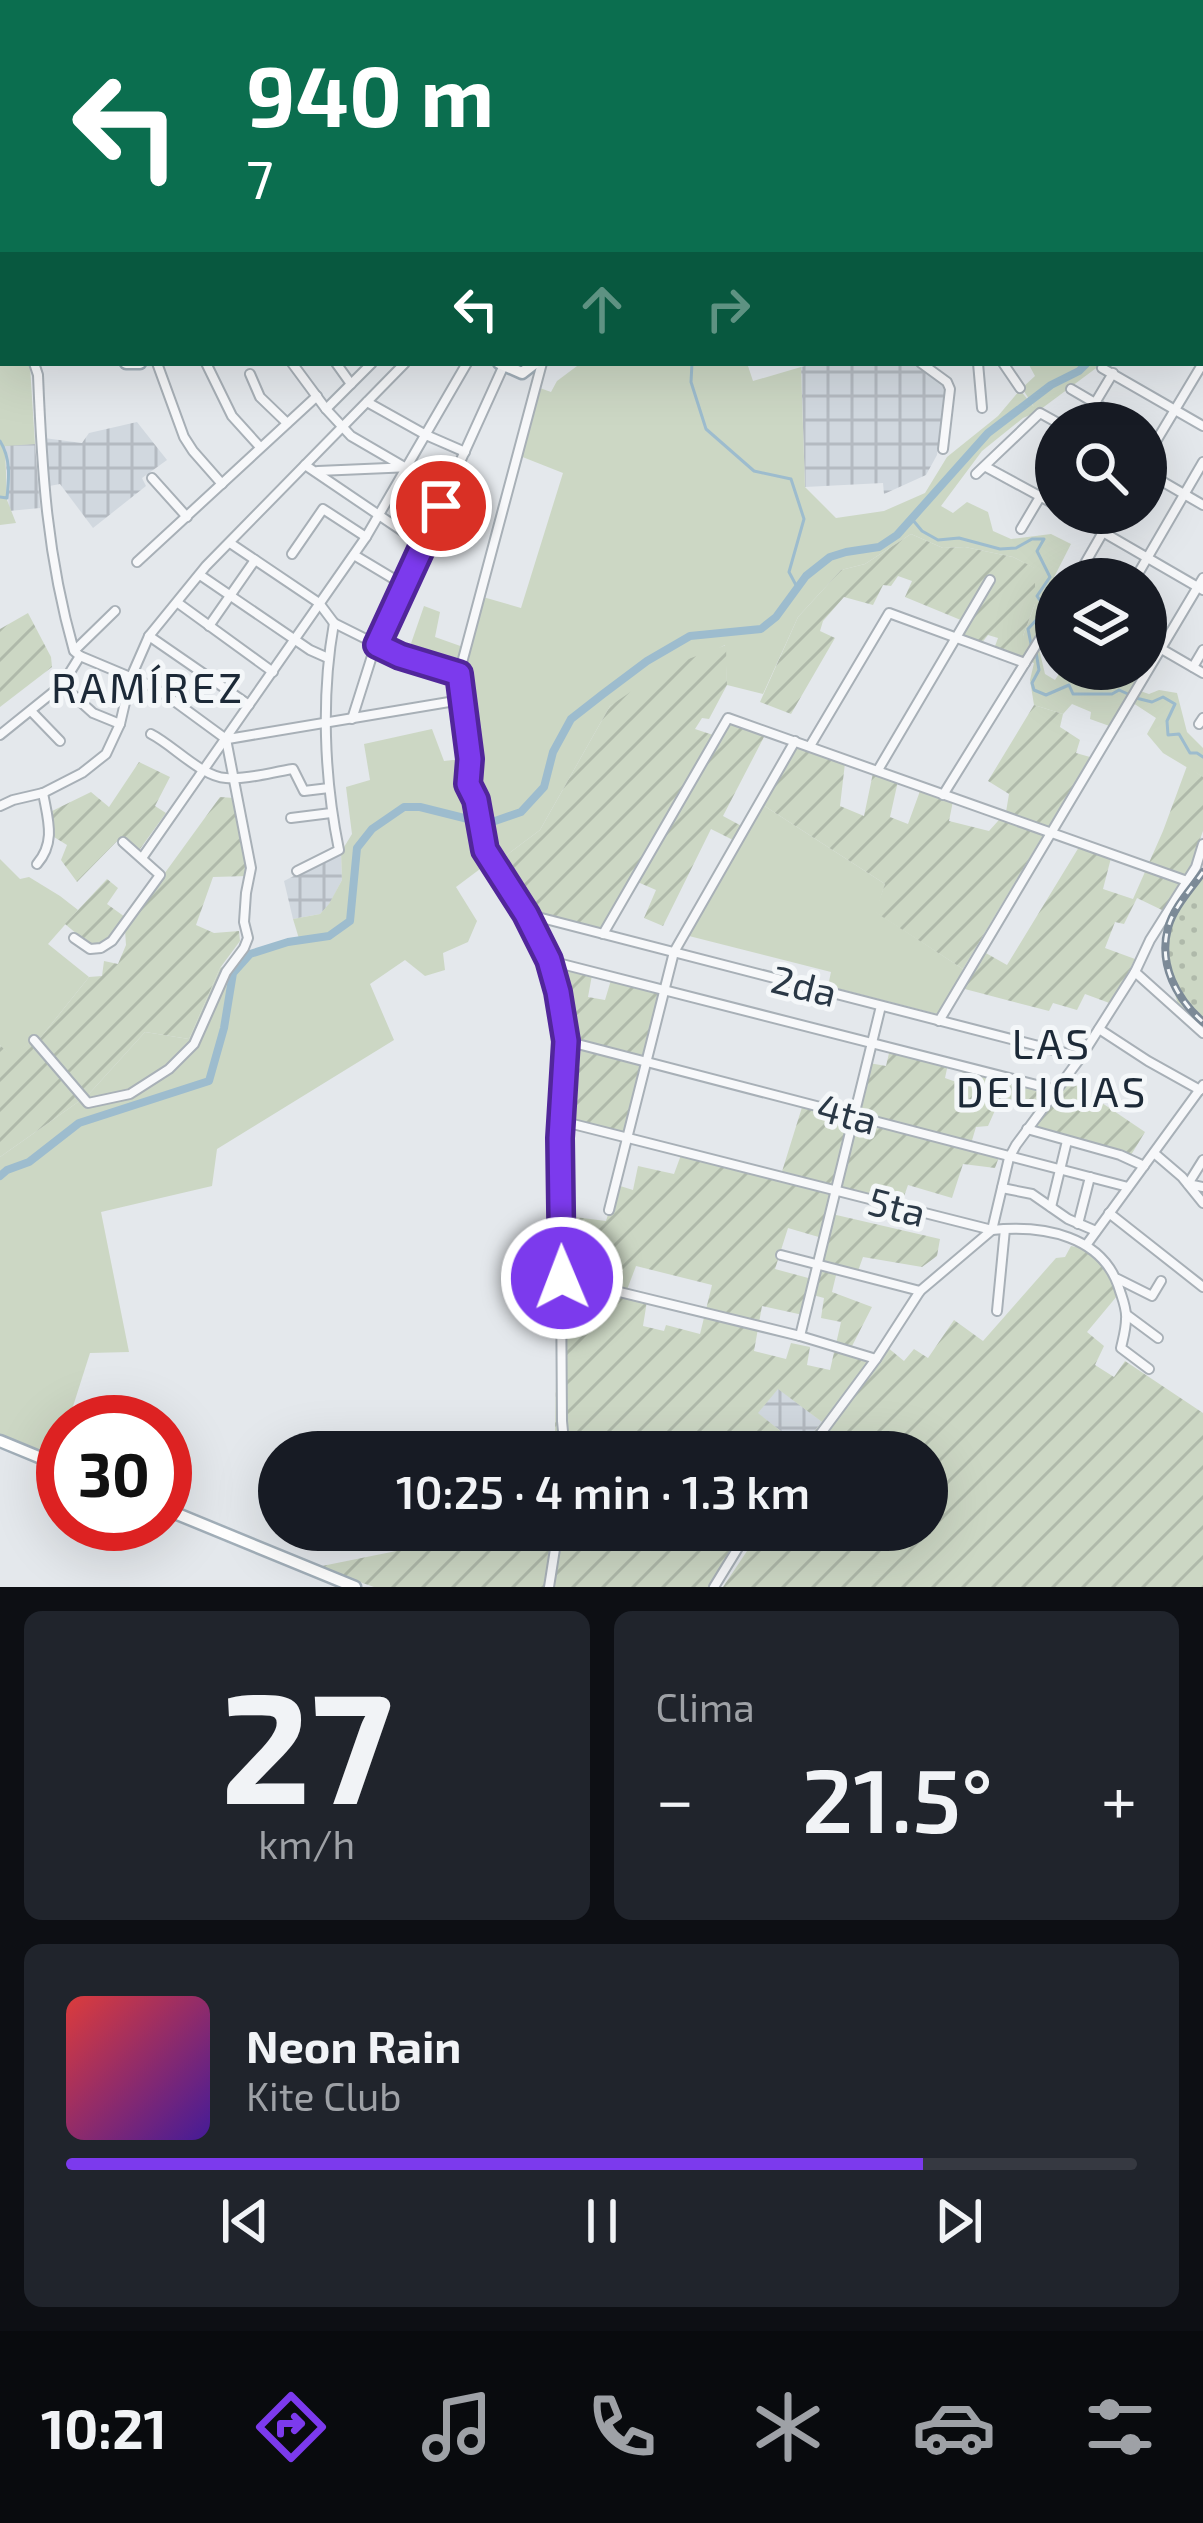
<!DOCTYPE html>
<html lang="es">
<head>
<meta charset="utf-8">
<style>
	body { margin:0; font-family:"Exo 2",sans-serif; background:#20242c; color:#f1f3f6; height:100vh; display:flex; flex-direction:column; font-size:45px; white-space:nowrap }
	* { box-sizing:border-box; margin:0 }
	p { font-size:39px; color:#9ea1a6 }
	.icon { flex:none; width:66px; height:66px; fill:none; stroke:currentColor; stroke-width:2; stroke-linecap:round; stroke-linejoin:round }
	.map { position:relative; height:1587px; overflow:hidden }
	.drawer { display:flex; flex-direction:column; gap:24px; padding:24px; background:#0d0f14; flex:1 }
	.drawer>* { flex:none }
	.top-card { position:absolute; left:0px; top:0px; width:1203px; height:366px; box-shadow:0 12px 48px #0002; background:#0b6e4f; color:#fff; overflow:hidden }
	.buttons { position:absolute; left:1035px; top:402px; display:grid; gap:24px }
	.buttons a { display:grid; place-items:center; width:132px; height:132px; border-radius:50%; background:#171b24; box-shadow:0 12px 48px #0002; font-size:60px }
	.speed { position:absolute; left:36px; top:1395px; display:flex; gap:24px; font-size:60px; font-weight:700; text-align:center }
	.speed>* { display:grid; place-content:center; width:156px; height:156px; border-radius:50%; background:#171b24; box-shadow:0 12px 48px #0002; line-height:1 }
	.speed .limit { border:18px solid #d22; background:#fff; color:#111 }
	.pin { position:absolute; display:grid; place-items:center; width:102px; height:102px; color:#fff; margin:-51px; border:6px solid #fff; border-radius:50%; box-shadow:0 3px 12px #0007 }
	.me { position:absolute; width:132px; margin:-66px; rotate:359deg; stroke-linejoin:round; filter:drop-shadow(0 0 9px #0008) }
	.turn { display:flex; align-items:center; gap:42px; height:252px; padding:0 48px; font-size:54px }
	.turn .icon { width:156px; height:156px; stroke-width:2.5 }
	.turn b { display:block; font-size:84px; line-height:102px }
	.lanes { display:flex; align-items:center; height:114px; padding:0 48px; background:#0003; justify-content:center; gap:60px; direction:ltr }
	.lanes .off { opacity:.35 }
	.big { font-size:90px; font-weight:600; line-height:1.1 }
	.drawer .widget { flex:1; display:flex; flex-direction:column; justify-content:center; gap:18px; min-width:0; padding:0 42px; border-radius:18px; background:#20242c }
	.drawer .dial { align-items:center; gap:0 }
	.dial b { font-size:156px; line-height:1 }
	.song { display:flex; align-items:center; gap:36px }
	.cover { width:144px; height:144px; border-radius:18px; background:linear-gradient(135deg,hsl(0 70% 55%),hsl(260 70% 35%)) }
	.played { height:12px; border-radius:6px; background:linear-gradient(90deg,#7c3aed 80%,#363941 80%) }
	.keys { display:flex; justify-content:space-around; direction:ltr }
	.heat { display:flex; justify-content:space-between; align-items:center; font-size:66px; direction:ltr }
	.drawer .tiles { flex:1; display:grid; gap:24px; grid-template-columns:1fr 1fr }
	.widget:last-child { grid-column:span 2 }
	.trip { position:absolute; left:258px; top:1431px; width:690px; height:120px; border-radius:60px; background:#171b24; box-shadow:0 12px 48px #0002; font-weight:600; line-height:120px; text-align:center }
	.tabs { display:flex; height:192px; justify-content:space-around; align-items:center; background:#090b0e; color:#9ea1a6 }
	.tabs .icon { width:84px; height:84px }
	.tabs .on { color:#7c3aed }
	.tabs b { font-size:54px; color:#f1f3f6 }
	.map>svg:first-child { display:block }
	.industrial { fill:url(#industrial-grid) }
	.grass { fill:#ccd7c4 }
	.park { fill:url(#park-dots) }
	.garden { fill:url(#garden-furrows); fill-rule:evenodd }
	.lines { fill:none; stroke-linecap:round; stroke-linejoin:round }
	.stream { stroke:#9dbcce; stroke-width:3 }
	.river { stroke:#9dbcce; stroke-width:8 }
	.minor-casing { stroke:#a8b0b7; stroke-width:12 }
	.major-casing { stroke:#a2afb9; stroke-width:15 }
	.minor { stroke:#f7f8fa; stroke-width:8 }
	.major { stroke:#fff; stroke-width:10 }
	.rail-casing { stroke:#7c8a97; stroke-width:8 }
	.rail { stroke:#f4f7f9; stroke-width:3; stroke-dasharray:9; stroke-linecap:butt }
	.route-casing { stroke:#51269a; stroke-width:30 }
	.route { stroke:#7c3aed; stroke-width:21 }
	.labels { text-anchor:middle; stroke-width:10; stroke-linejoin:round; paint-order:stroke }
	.street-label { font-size:39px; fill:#2a3846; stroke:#f4f7f9 }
	.neighbourhood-label { font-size:42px; letter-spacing:3px; fill:#1c2937; stroke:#f4f7f9 }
</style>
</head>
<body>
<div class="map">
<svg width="1203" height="1587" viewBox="0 0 1203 1587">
	<defs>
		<pattern id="industrial-grid" width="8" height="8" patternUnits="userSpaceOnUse" patternTransform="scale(3)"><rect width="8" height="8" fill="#d1d8df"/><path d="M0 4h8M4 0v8" fill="none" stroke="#b4bac1"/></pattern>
		<pattern id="park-dots" width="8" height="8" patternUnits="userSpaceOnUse" patternTransform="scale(3)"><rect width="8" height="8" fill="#ccd7c4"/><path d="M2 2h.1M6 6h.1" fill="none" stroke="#afb9aa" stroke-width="1.8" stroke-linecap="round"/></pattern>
		<pattern id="garden-furrows" width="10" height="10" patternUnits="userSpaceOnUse" patternTransform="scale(3)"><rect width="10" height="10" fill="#ccd7c4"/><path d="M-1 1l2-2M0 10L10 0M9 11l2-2" fill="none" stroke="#afb9aa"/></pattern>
	</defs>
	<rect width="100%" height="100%" fill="#e4e8ec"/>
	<g class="industrial">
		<path d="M817 363H918L919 369H924L946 385 937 455 926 475 884 494 883 483 805 487 801 367Z"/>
		<path d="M137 422 167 460 142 478 146 486 93 528 60 484 44 487V438L82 443 89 433Z"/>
		<path d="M35 444 40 508 9 511 5 445Z"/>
		<path d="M341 852 342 880 329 905 320 914 293 919 284 881Z"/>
		<path d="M778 1388 822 1422 802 1447 757 1413Z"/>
	</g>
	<g class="grass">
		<path d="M0 351H3V363H27L30 366 35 444 5 446 7 500 16 523 0 525Z"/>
		<path d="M581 363H747L753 381 801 367 805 487 836 518 884 511 925 493 947 457 998 416 1020 390 1034 407 1022 388 1035 376 1028 363H1103L1037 412 1023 418 982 451 941 506 953 513 967 502 988 512 993 531 1011 539 1051 534 1071 544 1048 589 1045 603 1050 612 1037 640 1045 674 1055 680 1062 669H1128L1144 680 1140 691 1149 694 1159 690 1177 693 1187 732 1203 748V777L1163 753 1147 734 1156 718 1133 703 1115 728 1090 719 1091 712 1072 704 1063 714 1034 705 1030 680 1034 663 1024 659 1023 636 1035 604 1034 568 1013 557 965 547 943 548 911 534 865 564 841 570 798 617 763 694 727 685 725 645 610 706 540 830 500 860 488 863 456 887 477 921 468 942 443 953 445 970 425 976 405 960 370 984 394 1040 217 1149 212 1186 101 1212 129 1352 90 1353 68 1422H63V1436L55 1459 0 1437V1157L88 1095 145 1032 189 1039 220 968 250 952 300 942 293 919 320 914 329 904 342 880 341 852 352 834 346 787 370 780 364 744 432 729 444 761 471 758 459 672 407 655 424 606 440 612 435 637 466 648 483 597 521 608 563 473 520 456 537 387 551 392 557 381Z"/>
		<path d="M763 805 885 884 876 912 963 969 955 987 937 1014 828 986 831 972 689 936Z"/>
		<path d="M0 859 20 879 29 877 60 896 78 910 48 944 89 977 41 1037 10 1056 0 1045Z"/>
	</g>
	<path class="park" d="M1203 872V1028L1178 1005 1165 958 1166 932 1171 916Z"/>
	<g class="garden">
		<path d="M911 534 943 548 965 547 1013 557 1035 568V604L1023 636 1029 650 1024 659 994 649 998 638 988 635 981 644 961 637 968 623 905 597 912 581 898 576 891 586 883 585 873 605 844 597 823 621 820 631 835 638 791 714 760 702 798 617 841 570 865 564Z"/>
		<path d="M28 613 51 657 52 667 0 707V629Z"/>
		<path d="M726 645 727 685 709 719 702 718 695 729 719 737 729 722 765 735 723 816 749 830 741 844 711 829 663 926 644 918 656 890 633 880 606 932 528 912 500 860 540 830 610 706 667 667Z"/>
		<path d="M1034 705 1063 714 1060 727 1080 740 1076 753 1090 757 963 969 875 912 885 884 763 805 796 744 845 763 840 806 864 816 873 773 898 781 890 817 908 824 920 791 953 801 949 821 989 831 1006 812 1009 794 988 781Z"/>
		<path d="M139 762 170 777 155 806 166 813 140 849 121 837 77 882 61 860 67 845 54 837 50 812 91 792 109 807Z"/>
		<path d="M1187 766 1203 777V831L1187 875 1164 911 1137 898 1124 924 1115 922 1105 948 1135 959 1112 1004 1085 994 1077 1010 1053 1003 1049 1011 961 988 984 952 1007 965 1079 847 1111 858 1103 889 1133 899 1163 831Z"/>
		<path d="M220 797 234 798 248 876 213 877 196 925 214 933 239 931 240 941 220 968 189 1039 145 1032 88 1095 0 1157V1045L10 1055 41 1037 89 977 102 976 104 961 118 964 126 945 125 930 130 921Z"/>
		<path d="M107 879 118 888 107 904 125 917C114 931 108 943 90 945L65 924Z"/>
		<path d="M549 962 592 975 588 997 605 1000 611 980 660 992 624 1134 560 1117 563 1040Z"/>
		<path d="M890 1049 948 1064 945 1078 959 1083 964 1068 1050 1090 1038 1105 1001 1097 988 1126 976 1127 970 1147 999 1157 995 1168 963 1164 952 1198 908 1185 901 1205 838 1190 832 1214 940 1239 937 1256 922 1267 863 1257 858 1271 838 1267 832 1292 872 1307 851 1348 876 1357 799 1452H516V1441L555 1432 559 1215 606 1221 617 1185 633 1190 638 1166 674 1174 681 1155 780 1178 803 1104 855 1117 869 1063 886 1066ZM788 1228 822 1238 812 1279 775 1269ZM636 1266 712 1285 700 1334 666 1325 664 1331 643 1326 647 1301 625 1295ZM809 1294 824 1298 821 1318 841 1322 830 1370 807 1365 810 1347 791 1343 786 1359 754 1351 762 1306 803 1315ZM778 1389 822 1422 801 1447 758 1413Z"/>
		<path d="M1068 1080 1145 1132 1131 1155 1033 1129Z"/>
		<path d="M1071 1246C1099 1250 1108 1273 1117 1296L1087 1332 1104 1346 1095 1365 1114 1377 1125 1361 1203 1413V1587H723L761 1530H927V1452H812L887 1347 904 1361 914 1349 928 1358 954 1320 983 1341 1056 1258 1065 1257Z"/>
		<path d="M435 1530H747L709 1587H374L317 1567 436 1543Z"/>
	</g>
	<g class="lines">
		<g class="stream">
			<path d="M692 363 691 382 706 429 754 471 791 479 804 519 789 572 797 587"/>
			<path d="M0 441C11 458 9 478 7 498L0 497"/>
			<path d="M912 519 922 531 938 540 959 538 1000 549 1016 548 1032 539H1044L1037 551 1050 577 1037 596 1043 605 1039 617 1028 629 1031 644"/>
			<path d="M1036 652 1039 670 1032 683 1034 690 1046 695 1069 685 1073 694H1112L1119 690 1128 694"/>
			<path d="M1136 698 1152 702 1163 697 1175 704 1167 721 1168 735 1179 734 1190 753H1197L1203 757"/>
		</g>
		<g class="river">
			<path d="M176 0V3"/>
			<path d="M0 298 3 299"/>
			<path d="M1200 336 1203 335"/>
			<path d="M0 1176 7 1170 29 1162 79 1123 209 1081 224 1028 233 973 250 954 288 942 329 936 350 921 357 848 372 829 404 807H420L468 819 495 821 521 812 544 787 553 752 571 719 603 694 647 661 690 636 761 629 776 617 806 576 830 557 846 552 879 547 897 535 988 433 1051 385 1079 371 1087 363"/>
		</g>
		<g class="minor-casing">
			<g id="minor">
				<path d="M25 0 27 3"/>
				<path d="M98 0 106 3"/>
				<path d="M233 0V3"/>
				<path d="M346 0 347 3"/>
				<path d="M368 0 372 3"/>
				<path d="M511 0 515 3"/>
				<path d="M581 0 584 3"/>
				<path d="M979 0 982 3"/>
				<path d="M1060 0 1061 3"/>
				<path d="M1126 0 1128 3"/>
				<path d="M1192 0 1194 3"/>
				<path d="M0 1 1 0"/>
				<path d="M293 3 301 0 302 3"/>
				<path d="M407 3 409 0"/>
				<path d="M491 3 493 0"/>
				<path d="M547 3 548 0"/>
				<path d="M688 3 691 0"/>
				<path d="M792 3 796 0"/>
				<path d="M1005 3 1010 0"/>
				<path d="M1144 3 1151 0"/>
				<path d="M1200 12 1203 17"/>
				<path d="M0 52 3 53"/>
				<path d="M1200 68 1203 67"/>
				<path d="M0 226 3 228"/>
				<path d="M34 363 38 375C42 473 47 556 74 651L80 656 149 685 170 698 226 739"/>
				<path d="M157 363 184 437 193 451 222 484"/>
				<path d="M206 363 232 416 260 447"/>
				<path d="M292 363 326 409 351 436 406 468"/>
				<path d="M336 363 351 384"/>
				<path d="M542 363 459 674 470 759 468 784 476 800 485 850 526 914 549 960 558 992 566 1041 560 1138 562 1421 565 1452"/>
				<path d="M921 363 947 382 950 389 943 449"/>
				<path d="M978 363 982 408"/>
				<path d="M1003 363 1020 388"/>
				<path d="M1102 368 1203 426"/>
				<path d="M250 374 260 397 287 423"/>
				<path d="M1071 389 1129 423"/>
				<path d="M367 402 426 435 465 452"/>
				<path d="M326 409 372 363"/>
				<path d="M1083 423 1113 373"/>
				<path d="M1146 458 1203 363"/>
				<path d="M305 465 423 545"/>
				<path d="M986 467 1056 505"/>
				<path d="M318 471 458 465"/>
				<path d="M1146 472 1203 505"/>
				<path d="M976 474 1040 413 1058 423"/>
				<path d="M152 478 187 517"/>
				<path d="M1070 513 1203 590"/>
				<path d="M1021 529 1056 470"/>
				<path d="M230 543 319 603 334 623 400 656 459 674"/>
				<path d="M292 554 323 509 366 537"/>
				<path d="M354 555 404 585"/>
				<path d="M137 562 317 396"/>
				<path d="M200 575 310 650 328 658"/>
				<path d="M1076 579 1114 513"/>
				<path d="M1135 579 1203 462"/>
				<path d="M178 603 273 672"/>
				<path d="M209 626 255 560"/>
				<path d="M149 636 249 705"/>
				<path d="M1146 640 1203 673"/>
				<path d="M75 650 115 611"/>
				<path d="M1193 667 1203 650"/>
				<path d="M62 685 93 713 120 724"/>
				<path d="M31 711 60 741"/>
				<path d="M352 719 372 656 504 365"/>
				<path d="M1199 724 1203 718"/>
				<path d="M151 734C173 745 202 777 226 778 247 780 272 772 293 769L304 791 329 788"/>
				<path d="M0 735 62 685 80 656"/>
				<path d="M228 739 461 700"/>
				<path d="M810 746 889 613 1025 663"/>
				<path d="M878 770 990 580"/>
				<path d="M943 795 1056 613"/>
				<path d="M0 806 13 800 43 793 82 773 106 754 120 724 131 677 149 636 206 566 405 363"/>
				<path d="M291 818 331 813"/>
				<path d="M142 858 366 537 467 363"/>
				<path d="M37 864C56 842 48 820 43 793"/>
				<path d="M297 871 339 850C324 777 321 696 334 623"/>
				<path d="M526 914 1081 1057"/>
				<path d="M603 934 728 718 1187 881"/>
				<path d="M74 938 90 949 101 948 112 941 160 875 123 842"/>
				<path d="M550 961 1056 1090"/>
				<path d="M1135 972 1203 1033"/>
				<path d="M939 1021 1203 578"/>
				<path d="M1099 1029 1148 1061 1200 1090"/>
				<path d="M34 1040 88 1103 130 1094 169 1069 194 1044 226 972 244 948 248 938 244 922 246 893 251 868 226 739"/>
				<path d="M566 1041 1128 1187"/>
				<path d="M561 1121 992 1230C1043 1225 1104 1235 1120 1291 1123 1300 1127 1310 1126 1319 1126 1329 1123 1339 1121 1348L1149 1369"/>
				<path d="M1027 1129 1120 1155 1144 1166"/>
				<path d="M1154 1153 1182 1177 1203 1203"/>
				<path d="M1203 1160 1188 1184 1203 1187"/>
				<path d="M1002 1188 1032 1194 1068 1219 1096 1231"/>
				<path d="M1051 1207 1067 1141"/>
				<path d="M609 1210 674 952 795 741"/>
				<path d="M1109 1213 1203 1287"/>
				<path d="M1078 1224 1090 1177"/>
				<path d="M1087 1244 1203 1085"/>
				<path d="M781 1255 920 1291"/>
				<path d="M562 1278 800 1336 876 1359"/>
				<path d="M1118 1279 1152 1296 1161 1281"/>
				<path d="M997 1311 1005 1229"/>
				<path d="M1127 1315 1158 1338"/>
				<path d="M800 1336 881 1006"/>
				<path d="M807 1452 876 1359 920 1291 992 1230 1009 1158 1016 1145 1081 1057 1135 972 1150 940 1196 867 1203 844"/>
				<path d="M549 1587 558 1530"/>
				<path d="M714 1587 749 1530"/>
			</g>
		</g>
		<g class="major-casing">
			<g id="major">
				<path d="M652 0 655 3"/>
				<path d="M1200 163 1203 162"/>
				<path d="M1200 171 1203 170"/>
				<path d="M0 342H3"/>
				<path d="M126 363H140"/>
				<path d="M499 363 522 373 535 363"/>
				<path d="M0 1441 63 1467"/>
				<path d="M165 1509 355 1587"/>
			</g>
		</g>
		<use href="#minor" class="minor"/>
		<use href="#major" class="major"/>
		<g class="rail-casing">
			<path id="rail" d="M1203 872C1191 889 1173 908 1168 928 1158 965 1177 999 1203 1022"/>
		</g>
		<use href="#rail" class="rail"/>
	</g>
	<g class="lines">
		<g class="route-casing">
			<path id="route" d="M441 506 377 645 400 656 459 674 470 759 468 784 476 800 485 850 526 914 549 960 558 992 566 1041 560 1138 562 1278"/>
		</g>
		<use href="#route" class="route"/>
	</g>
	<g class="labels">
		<g class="street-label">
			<text transform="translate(804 986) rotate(14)" y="14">2da</text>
			<text transform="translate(847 1114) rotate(15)" y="14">4ta</text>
			<text transform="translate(897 1207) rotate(14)" y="14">5ta</text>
		</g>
		<g class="neighbourhood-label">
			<text x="148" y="703">RAMÍREZ</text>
			<text x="1052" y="1059">LAS<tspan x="1052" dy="48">DELICIAS</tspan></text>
		</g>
	</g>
</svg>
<div class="buttons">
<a><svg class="icon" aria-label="search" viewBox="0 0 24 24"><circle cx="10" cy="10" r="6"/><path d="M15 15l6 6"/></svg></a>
<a><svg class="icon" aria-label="layers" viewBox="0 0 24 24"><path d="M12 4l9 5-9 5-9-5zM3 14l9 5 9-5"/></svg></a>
</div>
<div class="speed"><div class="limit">30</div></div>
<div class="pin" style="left:441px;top:506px;background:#d93025"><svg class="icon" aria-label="arrive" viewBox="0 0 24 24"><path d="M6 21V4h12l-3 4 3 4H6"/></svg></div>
<svg class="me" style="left:562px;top:1278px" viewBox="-20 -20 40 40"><circle r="17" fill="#7c3aed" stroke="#fff" stroke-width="3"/><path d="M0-11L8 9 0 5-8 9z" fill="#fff"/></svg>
<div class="trip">10:25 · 4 min · 1.3 km</div>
<div class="top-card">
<div class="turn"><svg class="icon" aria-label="left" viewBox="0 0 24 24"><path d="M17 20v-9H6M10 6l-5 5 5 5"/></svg><div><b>940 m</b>7</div></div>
<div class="lanes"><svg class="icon" aria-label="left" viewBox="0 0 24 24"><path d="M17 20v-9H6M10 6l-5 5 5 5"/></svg><svg class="icon off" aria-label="ahead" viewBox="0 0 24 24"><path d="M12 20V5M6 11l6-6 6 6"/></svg><svg class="icon off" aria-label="right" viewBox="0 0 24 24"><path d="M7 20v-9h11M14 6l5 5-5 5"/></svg></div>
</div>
</div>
<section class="drawer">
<div class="tiles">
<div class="widget dial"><b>27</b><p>km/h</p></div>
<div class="widget"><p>Clima</p>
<div class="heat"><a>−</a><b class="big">21.5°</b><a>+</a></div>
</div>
<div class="widget">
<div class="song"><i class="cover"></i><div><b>Neon Rain</b><p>Kite Club</p></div></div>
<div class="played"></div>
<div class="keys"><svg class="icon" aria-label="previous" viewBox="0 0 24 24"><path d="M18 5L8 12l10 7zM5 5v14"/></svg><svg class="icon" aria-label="pause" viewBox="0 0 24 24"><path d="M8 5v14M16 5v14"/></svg><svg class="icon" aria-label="next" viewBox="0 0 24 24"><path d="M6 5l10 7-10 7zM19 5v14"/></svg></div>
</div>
</div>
</section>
<nav class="tabs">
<b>10:21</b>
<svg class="icon on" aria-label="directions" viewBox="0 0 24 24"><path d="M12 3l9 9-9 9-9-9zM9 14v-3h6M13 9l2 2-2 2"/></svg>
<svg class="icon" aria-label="music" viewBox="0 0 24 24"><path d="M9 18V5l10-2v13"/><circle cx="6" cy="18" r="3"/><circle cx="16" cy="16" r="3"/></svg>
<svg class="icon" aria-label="phone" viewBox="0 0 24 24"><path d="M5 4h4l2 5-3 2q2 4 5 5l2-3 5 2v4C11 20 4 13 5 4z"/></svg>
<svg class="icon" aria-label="climate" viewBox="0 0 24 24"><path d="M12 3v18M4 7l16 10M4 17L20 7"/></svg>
<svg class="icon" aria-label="car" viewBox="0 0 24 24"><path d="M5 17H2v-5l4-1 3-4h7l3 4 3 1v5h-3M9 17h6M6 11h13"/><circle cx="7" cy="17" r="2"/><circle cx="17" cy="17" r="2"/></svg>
<svg class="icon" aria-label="filters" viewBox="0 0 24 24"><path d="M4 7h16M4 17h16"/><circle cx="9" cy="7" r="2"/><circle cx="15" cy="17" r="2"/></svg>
</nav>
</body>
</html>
